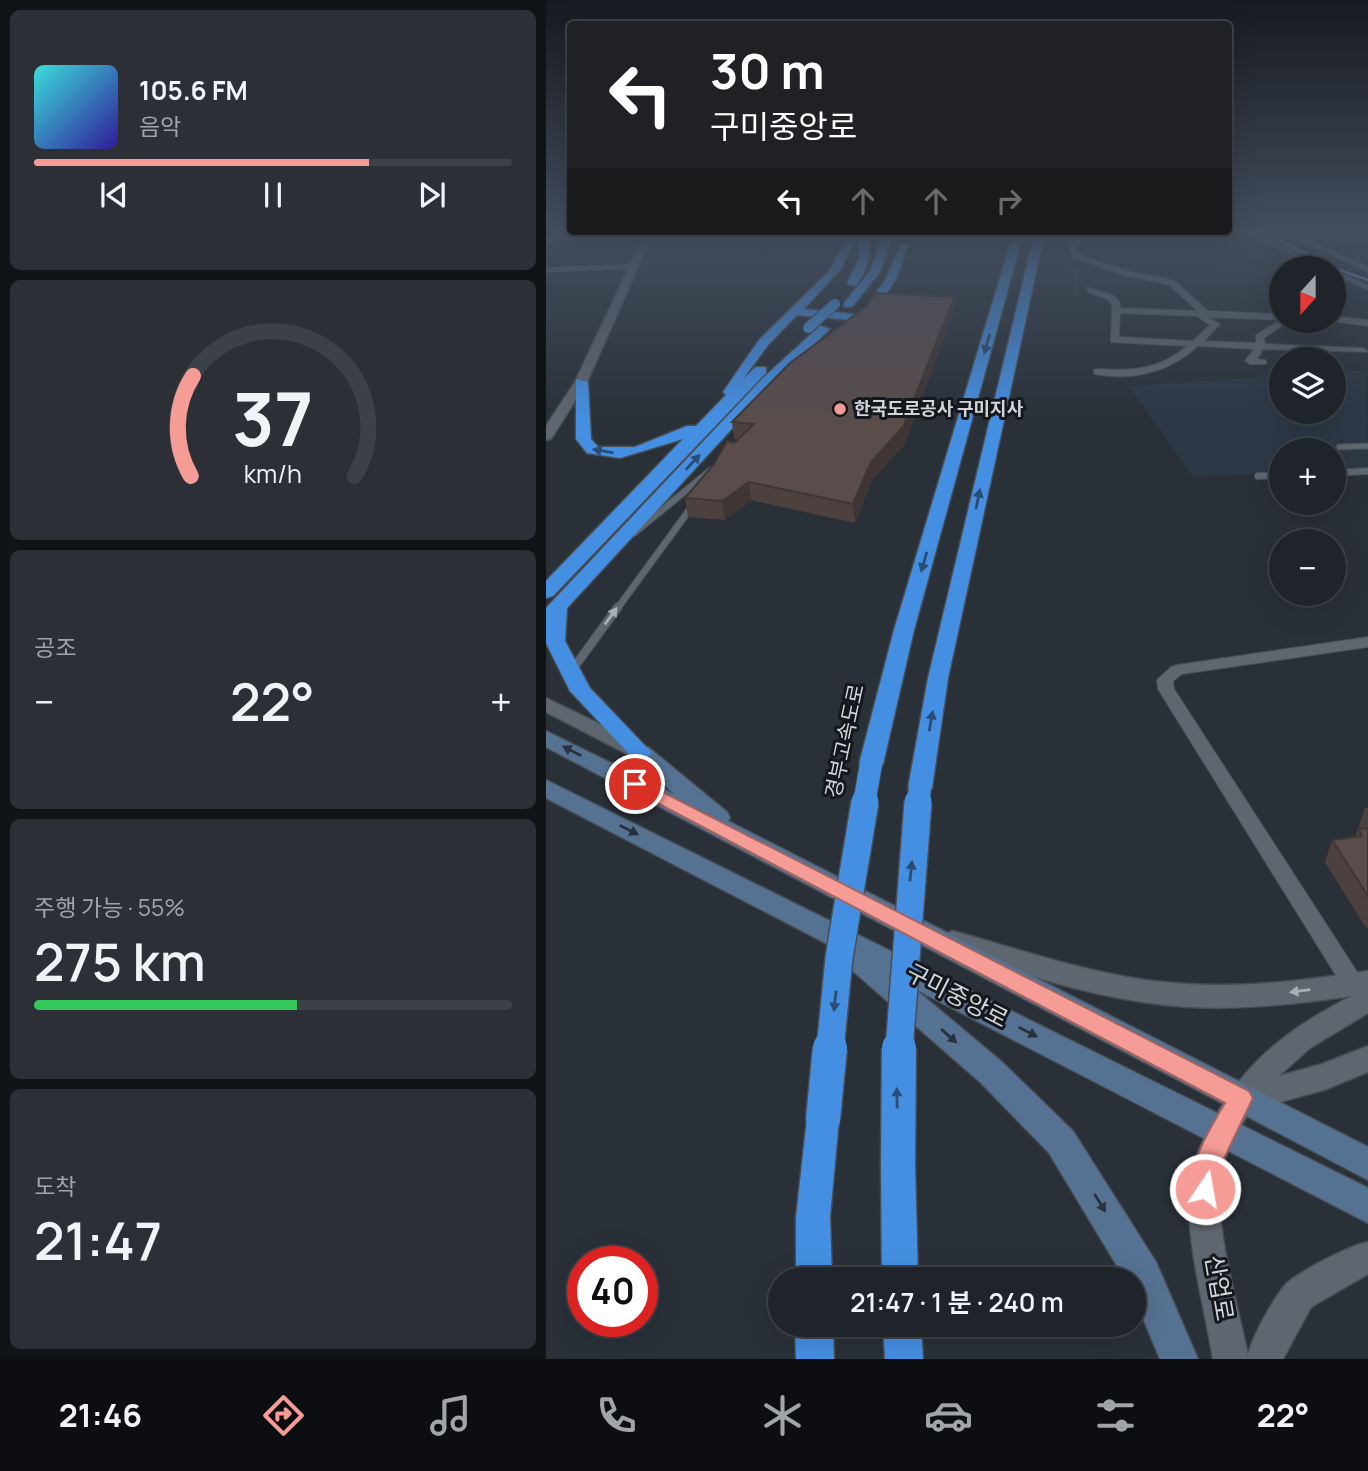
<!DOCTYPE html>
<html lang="ko">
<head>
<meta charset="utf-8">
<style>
	body { margin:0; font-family:Manrope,"Noto Sans KR",sans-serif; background:#2c3036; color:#f1f3f6; height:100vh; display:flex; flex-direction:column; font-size:26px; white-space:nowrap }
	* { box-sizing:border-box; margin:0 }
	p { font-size:23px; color:#a1a4a8 }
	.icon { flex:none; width:38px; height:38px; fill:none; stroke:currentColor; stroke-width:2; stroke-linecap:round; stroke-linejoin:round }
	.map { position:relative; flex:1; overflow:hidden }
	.sheet { display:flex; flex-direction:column; gap:10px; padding:10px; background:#111417; width:546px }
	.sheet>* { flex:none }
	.guide { position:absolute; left:21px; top:21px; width:665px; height:214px; border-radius:7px; box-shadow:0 7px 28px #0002,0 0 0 2px #3c4147; background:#202124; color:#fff; overflow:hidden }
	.needle { width:46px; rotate:201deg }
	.fabs { position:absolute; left:723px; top:256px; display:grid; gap:14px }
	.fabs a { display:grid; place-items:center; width:77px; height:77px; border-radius:50%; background:#1f242a; box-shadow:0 7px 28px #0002,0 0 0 2px #3c4147; font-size:35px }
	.speed { position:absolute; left:21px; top:1246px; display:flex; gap:14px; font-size:35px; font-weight:700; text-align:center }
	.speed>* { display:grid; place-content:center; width:91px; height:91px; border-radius:50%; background:#1f242a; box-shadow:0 7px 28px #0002,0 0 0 2px #3c4147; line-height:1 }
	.speed .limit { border:10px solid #d22; background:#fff; color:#111 }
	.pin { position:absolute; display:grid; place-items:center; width:60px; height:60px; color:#fff; margin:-30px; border:4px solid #fff; border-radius:50%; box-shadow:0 2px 7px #0007 }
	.me { position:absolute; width:77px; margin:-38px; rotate:12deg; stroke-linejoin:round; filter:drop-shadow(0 0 5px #0008) }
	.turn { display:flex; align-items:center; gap:24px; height:147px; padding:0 28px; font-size:32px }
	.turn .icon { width:91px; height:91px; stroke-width:2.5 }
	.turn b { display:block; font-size:49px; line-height:60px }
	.lanes { display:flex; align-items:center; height:66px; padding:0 28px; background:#0003; justify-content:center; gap:35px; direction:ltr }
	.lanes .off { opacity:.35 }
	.big { font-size:52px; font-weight:600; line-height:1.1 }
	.sheet .card { flex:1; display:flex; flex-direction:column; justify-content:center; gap:10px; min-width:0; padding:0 24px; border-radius:10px; background:#2c3036 }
	.sheet .dial { align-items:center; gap:0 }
	.dial svg { height:182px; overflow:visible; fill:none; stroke:#3c4147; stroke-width:7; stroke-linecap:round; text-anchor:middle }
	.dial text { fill:#f1f3f6; stroke:none }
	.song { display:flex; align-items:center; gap:21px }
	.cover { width:84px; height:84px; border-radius:10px; background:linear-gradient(135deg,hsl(180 70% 55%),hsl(250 70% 35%)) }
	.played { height:7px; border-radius:4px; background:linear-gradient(90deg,#f59c96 70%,#3c4147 70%) }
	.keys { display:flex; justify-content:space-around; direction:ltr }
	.heat { display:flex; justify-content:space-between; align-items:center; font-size:38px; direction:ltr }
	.charge { height:10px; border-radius:5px; background:linear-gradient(90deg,#34c759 55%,#3c4147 0) }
	.trip { position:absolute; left:222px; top:1267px; width:378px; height:70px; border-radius:35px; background:#1f242a; box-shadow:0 7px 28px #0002,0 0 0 2px #3c4147; font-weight:600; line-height:70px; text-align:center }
	.tabs { display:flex; height:112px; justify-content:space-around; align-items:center; background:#0c0e11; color:#a1a4a8 }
	.tabs .icon { width:49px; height:49px }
	.tabs .on { color:#f59c96 }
	.tabs b { font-size:32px; color:#f1f3f6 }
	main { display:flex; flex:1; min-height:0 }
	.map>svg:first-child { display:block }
	.built { fill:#2d3846 }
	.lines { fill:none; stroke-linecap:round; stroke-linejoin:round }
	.stream { stroke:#6c9acd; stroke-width:2.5 }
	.service-far3-casing { stroke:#474d54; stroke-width:6 }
	.service-far2-casing { stroke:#474d54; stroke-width:7 }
	.service-far1-casing { stroke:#474d54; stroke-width:8 }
	.service-casing { stroke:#474d54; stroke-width:10 }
	.minor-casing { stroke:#474d54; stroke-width:2 }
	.tertiary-casing { stroke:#474d54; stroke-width:3 }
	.secondary-casing { stroke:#474d54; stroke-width:3 }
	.motorway-casing { stroke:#474d54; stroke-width:3 }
	.path { stroke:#6b7178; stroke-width:2; stroke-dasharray:1 2.5; stroke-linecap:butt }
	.service-far3 { stroke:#5e6670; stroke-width:4.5 }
	.service-far2 { stroke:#5e6670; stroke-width:5 }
	.service-far1 { stroke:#5e6670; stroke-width:6 }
	.service { stroke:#5e6670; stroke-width:8 }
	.minor { fill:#5e6670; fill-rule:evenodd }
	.tertiary { fill:#5e6670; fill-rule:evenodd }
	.secondary { fill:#567292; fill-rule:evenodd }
	.motorway { fill:#458fe3; fill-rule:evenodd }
	.motorway-bridge-far3-casing { stroke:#474d54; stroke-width:12; stroke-linecap:butt }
	.motorway-bridge-far2-casing { stroke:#474d54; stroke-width:24; stroke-linecap:butt }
	.motorway-bridge-far1-casing { stroke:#474d54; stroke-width:30; stroke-linecap:butt }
	.motorway-bridge-casing { stroke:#474d54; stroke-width:37; stroke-linecap:butt }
	.motorway-bridge-far3 { stroke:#458fe3; stroke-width:10 }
	.motorway-bridge-far2 { stroke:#458fe3; stroke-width:22 }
	.motorway-bridge-far1 { stroke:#458fe3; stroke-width:27 }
	.motorway-bridge { stroke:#458fe3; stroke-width:34 }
	.wall { fill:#4d4140 }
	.shaded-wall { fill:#3e3534 }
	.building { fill:#594c4b; stroke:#3e3534; stroke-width:2 }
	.oneway { fill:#2a4d75 }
	.oneway2 { fill:#a9afb6 }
	.oneway3 { fill:#28323f }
	.route { fill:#f59c96; stroke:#9f6562; stroke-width:2 }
	.poi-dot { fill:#f59c96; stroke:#14171b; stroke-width:2.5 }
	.labels { text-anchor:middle; stroke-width:6; stroke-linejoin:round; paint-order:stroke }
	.far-poi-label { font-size:18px; font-weight:bold; fill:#d1d6db; stroke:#14171b; text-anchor:start }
	.street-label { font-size:21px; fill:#d1d6db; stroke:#14171b }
	.near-street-label { font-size:24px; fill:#d1d6db; stroke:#14171b }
</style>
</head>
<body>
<main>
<section class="sheet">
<div class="card">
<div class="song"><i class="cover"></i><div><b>105.6 FM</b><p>음악</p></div></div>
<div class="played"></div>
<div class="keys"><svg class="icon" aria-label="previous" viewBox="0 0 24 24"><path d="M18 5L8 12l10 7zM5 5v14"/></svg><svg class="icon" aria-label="pause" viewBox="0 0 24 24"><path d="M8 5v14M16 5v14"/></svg><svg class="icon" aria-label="next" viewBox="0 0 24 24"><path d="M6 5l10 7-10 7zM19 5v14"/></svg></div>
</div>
<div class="card dial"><svg viewBox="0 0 100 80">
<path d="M14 69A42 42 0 1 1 86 69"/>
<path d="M14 69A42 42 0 0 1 15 25" stroke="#f59c96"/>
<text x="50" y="56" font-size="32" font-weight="700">37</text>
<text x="50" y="72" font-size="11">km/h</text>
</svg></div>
<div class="card"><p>공조</p>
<div class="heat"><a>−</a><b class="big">22°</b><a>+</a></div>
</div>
<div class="card"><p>주행 가능 · 55%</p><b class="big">275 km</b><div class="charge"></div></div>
<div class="card"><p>도착</p><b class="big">21:47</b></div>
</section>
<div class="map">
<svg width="822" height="1359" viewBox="0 0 822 1359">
	<rect width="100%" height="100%" fill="#293038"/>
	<path class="built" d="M820 370 822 469 788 470V450H735V473L647 477 583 386 735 376V411H788V372Z"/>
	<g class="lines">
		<path class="stream" d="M714 231 791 269 822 280"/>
		<g class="service-far3-casing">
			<path id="service-far3" d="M0 270 87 266"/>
		</g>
		<g class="service-far2-casing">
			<path id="service-far2" d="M793 447 822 446"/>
		</g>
		<g class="service-far1-casing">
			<g id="service-far1">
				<path d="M788 473 822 471"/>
				<path d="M712 476 735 475"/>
				<path d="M88 533 165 470"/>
				<path d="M71 609 147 505"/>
			</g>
		</g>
		<g class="service-casing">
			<path id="service" d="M26 670 72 607"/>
		</g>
		<g class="minor-casing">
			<g id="minor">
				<path d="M526 231H534L531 249 533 255 586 272 629 281 662 311 735 314V320H744L718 338 719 344 818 348 822 352 717 349 711 359 720 360V364H704L699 361 708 349 652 346C622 373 587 381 548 374V370L551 369C586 371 613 370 641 346L565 342 566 304 561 299 542 292V288L567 295 574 303V308L652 311 623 285 581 276 527 258 523 249ZM574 313 651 316 664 325 647 341 573 337ZM661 317 734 320 710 335V343L658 341 674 324Z"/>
				<path d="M697 231H707L783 268H772Z"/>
				<path d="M734 231H744L822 267V272Z"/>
				<path d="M812 231H821L822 237Z"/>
				<path d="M788 270 822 285V290L788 275Z"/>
				<path d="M788 316 822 320V326L785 321Z"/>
				<path d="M822 637V647L636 674 627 681 628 689 815 978 818 984 815 990 807 993 799 990 612 689 611 680 625 667 631 665Z"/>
			</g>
		</g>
		<g class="tertiary-casing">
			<g id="tertiary">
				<path d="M100 231H108L41 382 5 439 0 440V426L29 382Z"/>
				<path d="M0 698 97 745 100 750 97 755H83L0 712Z"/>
				<path d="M407 931C483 952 561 980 641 984 702 988 762 980 822 971V1013L764 1048 733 1076 776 1064 822 1046V1072L778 1090 705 1110C694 1127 681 1148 676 1168 665 1219 692 1304 702 1356 705 1338 728 1298 740 1284 752 1272 805 1245 822 1242V1274L765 1307 737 1359H667C658 1304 641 1247 643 1191 644 1170 651 1154 660 1135 690 1069 741 1028 806 996 751 1004 696 1010 641 1007 559 1002 475 974 398 948L394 941 398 934Z"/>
			</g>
		</g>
		<g class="secondary-casing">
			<g id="secondary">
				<path d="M11 231H23L0 246V239Z"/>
				<path d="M0 731 128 794 83 752 86 747H102L181 812 184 818 182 821 822 1147V1180L0 747Z"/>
				<path d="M0 780 822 1188V1223L369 989 456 1062 527 1131 610 1262 652 1359H614L588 1297V1279H579L503 1153 434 1082 292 958 289 948 0 798Z"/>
			</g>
		</g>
		<g class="motorway-casing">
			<g id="motorway">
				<path d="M305 231H321C326 252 323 268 310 286L301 284 313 259 312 235 294 270 258 309 315 315 341 277 354 245 363 243 351 277 323 322 251 315 222 345 197 379 210 367H220V373L7 596 0 598V581L137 439 74 458 41 453 30 439V379L42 382 45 439 52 447H89L141 426H150L180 395 177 392 213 340 283 271Z"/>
				<path d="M338 231H348L334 272 306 307H298V303L324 271Z"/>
				<path d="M468 231H478L368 630 337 764 333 770H317L313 764 348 630Z"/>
				<path d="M489 231H499L402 678 386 788 382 794H366L362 788 382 678Z"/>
				<path d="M274 326 284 329 228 383 21 608 19 641 44 688 105 752 102 757H86L24 691 0 643V608L218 377Z"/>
				<path d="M277 1104 288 1108 293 1119 284 1217 286 1279H250V1217L261 1119 266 1108Z"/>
				<path d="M352 1150 364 1154 369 1166 372 1279H336L335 1166 340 1154Z"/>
				<path d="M249 1325H287L288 1359H250Z"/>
				<path d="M337 1325H375L377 1359H339Z"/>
			</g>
		</g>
		<g class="path">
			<path d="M526 267 538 284"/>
			<path d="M530 275 531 296"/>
		</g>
		<use href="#service-far3" class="service-far3"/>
		<use href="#service-far2" class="service-far2"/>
		<use href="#service-far1" class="service-far1"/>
		<use href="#service" class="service"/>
		<use href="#minor" class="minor"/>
		<use href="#tertiary" class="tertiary"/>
		<use href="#secondary" class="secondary"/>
		<use href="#motorway" class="motorway"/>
		<g class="motorway-bridge-far3-casing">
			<path id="motorway-bridge-far3" d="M262 328 289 304"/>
		</g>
		<g class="motorway-bridge-far2-casing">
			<g id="motorway-bridge-far2">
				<path d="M318 804 325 764"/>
				<path d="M372 804 374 788"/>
			</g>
		</g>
		<g class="motorway-bridge-far1-casing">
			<g id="motorway-bridge-far1">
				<path d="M284 1050 293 958 319 802"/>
				<path d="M353 1050 372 802"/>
			</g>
		</g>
		<g class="motorway-bridge-casing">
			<g id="motorway-bridge">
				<path d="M277 1119 284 1048"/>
				<path d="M352 1166 353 1048"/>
			</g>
		</g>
		<use href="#motorway-bridge-far3" class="motorway-bridge-far3"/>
		<use href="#motorway-bridge-far2" class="motorway-bridge-far2"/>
		<use href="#motorway-bridge-far1" class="motorway-bridge-far1"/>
		<use href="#motorway-bridge" class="motorway-bridge"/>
	</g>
	<g class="wall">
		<path d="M408 297V312L358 445 326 480 309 523 205 500 179 520 142 517 139 498 192 439H188L186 422Z"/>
		<path d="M819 808H822V927L820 928 779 862 786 840 809 837Z"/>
	</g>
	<g class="shaded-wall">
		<path d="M408 297V312L358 445 326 480 309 523 307 504 325 462Z"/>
		<path d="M203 482 205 500 179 520 176 501Z"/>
	</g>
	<g class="building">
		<path d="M328 293 408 297 357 427 325 462 307 504 203 482 176 501 139 498 168 464 181 441 188 443 208 424 186 422 244 363 322 305Z"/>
		<path d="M822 828V896L786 840 816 836 812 829Z"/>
	</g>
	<defs><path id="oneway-solid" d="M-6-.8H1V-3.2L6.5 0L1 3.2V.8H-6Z" transform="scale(1.75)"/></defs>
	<g class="oneway">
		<use href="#oneway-solid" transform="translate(441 344) rotate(106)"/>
		<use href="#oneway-solid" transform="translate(57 451) rotate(-170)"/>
		<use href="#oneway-solid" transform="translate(147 462) rotate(-47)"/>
		<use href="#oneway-solid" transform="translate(432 499) rotate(-78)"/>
		<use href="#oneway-solid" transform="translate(378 562) rotate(106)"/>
		<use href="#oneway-solid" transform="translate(385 721) rotate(-80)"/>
		<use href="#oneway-solid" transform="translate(365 871) rotate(-84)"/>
		<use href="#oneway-solid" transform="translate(289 1001) rotate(96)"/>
		<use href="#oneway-solid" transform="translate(351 1098) rotate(-91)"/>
	</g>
	<g class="oneway2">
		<use href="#oneway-solid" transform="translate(65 616) rotate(-54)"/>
		<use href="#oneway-solid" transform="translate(754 991) rotate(173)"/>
	</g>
	<g class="oneway3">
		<use href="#oneway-solid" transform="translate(26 751) rotate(-153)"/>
		<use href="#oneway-solid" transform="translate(83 830) rotate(27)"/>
		<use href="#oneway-solid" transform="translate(482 1032) rotate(27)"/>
		<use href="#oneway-solid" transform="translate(403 1036) rotate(41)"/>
		<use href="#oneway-solid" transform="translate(554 1203) rotate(58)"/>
	</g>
	<linearGradient id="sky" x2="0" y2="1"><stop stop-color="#171a1f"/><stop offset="0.55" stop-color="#434e5e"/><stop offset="1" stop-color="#434e5e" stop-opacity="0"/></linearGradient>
	<rect width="822" height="421" fill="url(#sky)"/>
	<path class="route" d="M89 778 703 1091 707 1098 672 1171 668 1198 659 1202 650 1198C638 1168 664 1128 679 1103L83 788 80 784Z"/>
	<circle class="poi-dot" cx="294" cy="409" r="7"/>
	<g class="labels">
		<g class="far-poi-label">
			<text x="308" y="415">한국도로공사 구미지사</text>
		</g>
		<g class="street-label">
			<text transform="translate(299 741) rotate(-78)" y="7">경부고속도로</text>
		</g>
		<g class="near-street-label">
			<text transform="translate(411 996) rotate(27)" y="8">구미중앙로</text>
			<text transform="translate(673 1288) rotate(80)" y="8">산업로</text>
		</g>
	</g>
</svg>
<div class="fabs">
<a><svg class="needle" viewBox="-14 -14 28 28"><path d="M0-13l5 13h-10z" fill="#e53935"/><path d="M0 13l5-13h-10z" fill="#a1a4a8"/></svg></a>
<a><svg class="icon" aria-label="layers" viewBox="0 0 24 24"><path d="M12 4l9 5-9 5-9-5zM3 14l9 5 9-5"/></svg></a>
<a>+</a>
<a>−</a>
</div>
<div class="speed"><div class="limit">40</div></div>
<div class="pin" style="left:89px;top:784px;background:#d93025"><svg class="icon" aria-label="arrive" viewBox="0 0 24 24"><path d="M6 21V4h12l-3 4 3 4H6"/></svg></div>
<svg class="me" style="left:659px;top:1189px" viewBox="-20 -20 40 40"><circle r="17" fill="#f59c96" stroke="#fff" stroke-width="3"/><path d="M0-11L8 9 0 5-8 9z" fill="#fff"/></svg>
<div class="trip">21:47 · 1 분 · 240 m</div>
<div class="guide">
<div class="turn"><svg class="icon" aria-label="left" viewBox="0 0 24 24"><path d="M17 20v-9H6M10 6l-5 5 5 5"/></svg><div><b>30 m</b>구미중앙로</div></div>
<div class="lanes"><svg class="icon" aria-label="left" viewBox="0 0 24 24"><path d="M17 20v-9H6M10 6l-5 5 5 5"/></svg><svg class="icon off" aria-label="ahead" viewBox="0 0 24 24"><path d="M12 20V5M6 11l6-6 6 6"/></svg><svg class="icon off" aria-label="ahead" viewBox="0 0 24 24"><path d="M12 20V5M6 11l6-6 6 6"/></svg><svg class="icon off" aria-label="right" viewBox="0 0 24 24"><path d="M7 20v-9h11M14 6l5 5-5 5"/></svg></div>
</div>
</div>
</main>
<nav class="tabs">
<b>21:46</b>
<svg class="icon on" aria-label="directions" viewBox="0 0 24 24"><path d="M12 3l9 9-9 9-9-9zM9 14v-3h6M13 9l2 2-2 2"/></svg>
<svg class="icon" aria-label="music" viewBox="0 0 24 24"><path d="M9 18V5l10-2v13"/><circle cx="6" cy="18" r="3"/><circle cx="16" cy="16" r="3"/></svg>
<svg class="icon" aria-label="phone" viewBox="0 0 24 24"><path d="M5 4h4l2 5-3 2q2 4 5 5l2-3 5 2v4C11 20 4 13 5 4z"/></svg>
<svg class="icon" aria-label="climate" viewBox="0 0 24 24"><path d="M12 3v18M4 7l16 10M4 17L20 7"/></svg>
<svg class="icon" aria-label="car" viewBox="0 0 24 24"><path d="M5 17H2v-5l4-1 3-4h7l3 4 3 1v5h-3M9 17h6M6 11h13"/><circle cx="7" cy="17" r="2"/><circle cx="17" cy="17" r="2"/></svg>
<svg class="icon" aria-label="filters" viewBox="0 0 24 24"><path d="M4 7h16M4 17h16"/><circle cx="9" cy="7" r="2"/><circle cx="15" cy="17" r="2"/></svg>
<b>22°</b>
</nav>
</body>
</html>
